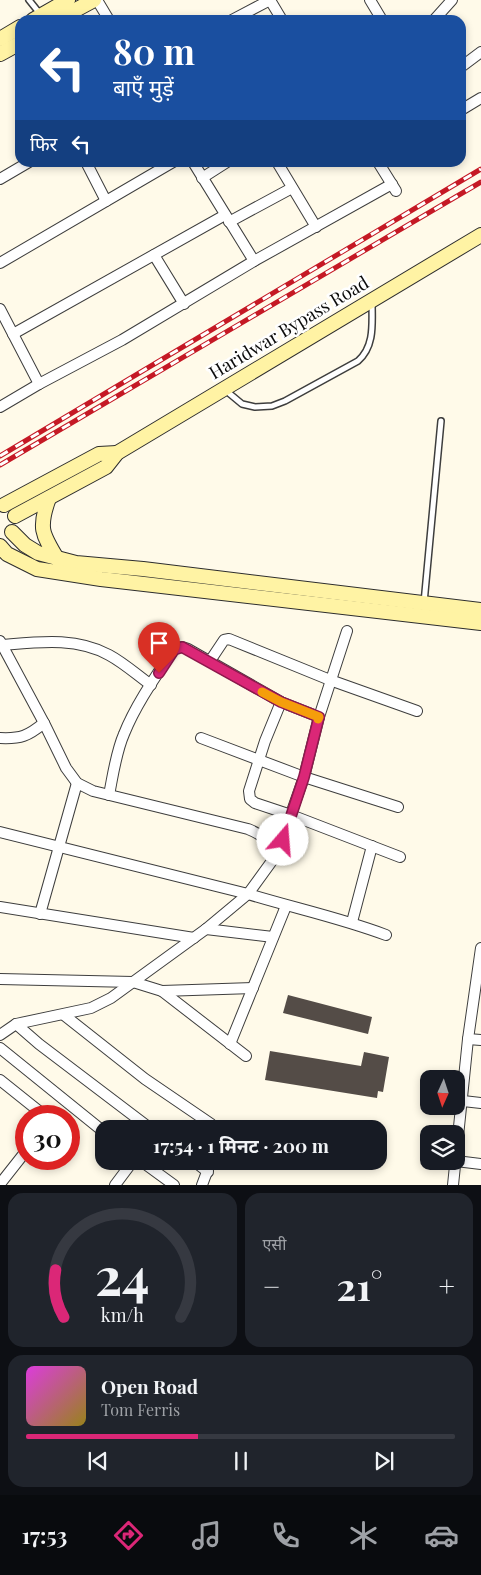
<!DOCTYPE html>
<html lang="hi">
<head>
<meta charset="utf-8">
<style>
	body { margin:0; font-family:"Playfair Display","Noto Sans Devanagari",serif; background:#20242c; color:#f1f3f6; height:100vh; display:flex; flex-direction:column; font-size:19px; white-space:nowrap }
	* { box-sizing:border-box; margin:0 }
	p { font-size:16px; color:#9ea1a6 }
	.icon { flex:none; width:28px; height:28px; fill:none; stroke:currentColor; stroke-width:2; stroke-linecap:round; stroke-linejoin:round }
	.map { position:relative; height:1185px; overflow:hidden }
	.drawer { display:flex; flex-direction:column; gap:8px; padding:8px; background:#0d0f14; flex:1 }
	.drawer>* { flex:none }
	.guide { position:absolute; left:15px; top:15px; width:451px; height:152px; border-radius:15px; box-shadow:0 2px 8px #0003; background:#1a4fa0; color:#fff; overflow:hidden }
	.needle { width:32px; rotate:183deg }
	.fabs { position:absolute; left:420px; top:1070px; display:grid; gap:10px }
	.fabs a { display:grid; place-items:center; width:45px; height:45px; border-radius:10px; background:#171b24; box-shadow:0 2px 8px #0003; font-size:25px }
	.speed { position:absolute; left:15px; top:1105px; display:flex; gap:10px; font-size:25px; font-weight:700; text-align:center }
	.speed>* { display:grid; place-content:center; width:65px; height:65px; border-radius:50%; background:#171b24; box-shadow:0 2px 8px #0003; line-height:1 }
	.speed .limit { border:8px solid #d22; background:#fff; color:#111 }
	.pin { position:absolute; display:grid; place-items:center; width:42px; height:42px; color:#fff; margin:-51px -21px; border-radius:50% 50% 50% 0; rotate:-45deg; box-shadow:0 0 5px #0007 }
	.pin .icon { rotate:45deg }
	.me { position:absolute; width:55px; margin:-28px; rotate:18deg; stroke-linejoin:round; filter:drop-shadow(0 0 4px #0008) }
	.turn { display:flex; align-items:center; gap:18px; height:105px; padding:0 15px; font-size:22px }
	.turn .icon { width:65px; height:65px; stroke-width:2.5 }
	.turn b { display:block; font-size:35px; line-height:42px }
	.then { display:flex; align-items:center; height:48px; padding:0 15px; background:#0003; gap:10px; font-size:19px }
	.big { font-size:38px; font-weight:700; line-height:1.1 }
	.drawer .tile { flex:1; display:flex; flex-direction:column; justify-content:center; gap:8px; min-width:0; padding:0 18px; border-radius:15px; background:#20242c }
	.drawer .dial { align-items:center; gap:0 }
	.dial svg { height:130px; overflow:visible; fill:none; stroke:#363941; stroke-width:7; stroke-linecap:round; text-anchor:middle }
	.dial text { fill:#f1f3f6; stroke:none }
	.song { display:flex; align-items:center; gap:15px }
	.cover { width:60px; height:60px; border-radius:8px; background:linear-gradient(135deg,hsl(300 70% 55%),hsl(50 70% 35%)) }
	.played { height:5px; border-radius:2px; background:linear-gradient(90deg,#db2777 40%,#363941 40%) }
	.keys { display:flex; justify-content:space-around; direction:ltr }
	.heat { display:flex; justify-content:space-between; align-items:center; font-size:28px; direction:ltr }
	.drawer .tiles { flex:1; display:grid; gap:8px; grid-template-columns:1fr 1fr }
	.tile:last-child { grid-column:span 2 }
	.trip { position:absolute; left:95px; top:1120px; width:292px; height:50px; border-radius:15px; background:#171b24; box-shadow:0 2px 8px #0003; font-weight:700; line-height:50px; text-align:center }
	.dock { display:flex; height:80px; justify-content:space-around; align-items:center; background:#090b0e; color:#9ea1a6 }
	.dock .icon { width:35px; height:35px }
	.dock .on { color:#db2777 }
	.dock b { font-size:22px; color:#f1f3f6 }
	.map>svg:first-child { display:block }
	.building { fill:#544c47 }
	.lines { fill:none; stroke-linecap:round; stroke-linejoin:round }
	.lane-casing { stroke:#3e3e3e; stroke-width:8 }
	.street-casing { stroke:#3e3e3e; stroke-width:12 }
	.secondary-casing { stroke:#2d2d2d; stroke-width:16 }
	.lane { stroke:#fff; stroke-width:5 }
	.street { stroke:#fff; stroke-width:10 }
	.secondary { stroke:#fff3a4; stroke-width:14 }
	.rail-casing { stroke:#c51925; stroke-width:5 }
	.rail { stroke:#fff; stroke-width:3; stroke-dasharray:9; stroke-linecap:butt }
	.route-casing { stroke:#8e194d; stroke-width:12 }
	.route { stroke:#db2777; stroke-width:9 }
	.slow { stroke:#f59e0b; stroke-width:9 }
	.labels { text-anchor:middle; stroke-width:5; stroke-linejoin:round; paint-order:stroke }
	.street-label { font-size:18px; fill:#0b0b0b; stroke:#fff }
</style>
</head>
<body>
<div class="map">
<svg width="481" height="1185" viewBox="0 0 481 1185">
	<rect width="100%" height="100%" fill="#fffae9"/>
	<g class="building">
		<path d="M288 995 372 1017 368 1034 283 1013Z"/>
		<path d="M270 1051 361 1066 364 1052 389 1057 383 1092 378 1091 377 1098 265 1080Z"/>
	</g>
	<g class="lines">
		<g class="lane-casing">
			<g id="lane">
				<path d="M29 0 41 15"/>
				<path d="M224 389 242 404 255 407 272 406 285 401 358 361C375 346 372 323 372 303"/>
				<path d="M424 603 441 421"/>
			</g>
		</g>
		<g class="street-casing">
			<g id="street">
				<path d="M97 0 109 20"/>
				<path d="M270 0 282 20"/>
				<path d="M370 0 382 20"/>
				<path d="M232 20 270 0"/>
				<path d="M434 20 452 0"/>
				<path d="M461 67 481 52"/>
				<path d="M461 110 481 98"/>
				<path d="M86 162 106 201"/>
				<path d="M193 162 254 261"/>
				<path d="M277 162 316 227"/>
				<path d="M378 162 396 191"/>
				<path d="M202 178 227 162"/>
				<path d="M0 179 29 162"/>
				<path d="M229 222 292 188"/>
				<path d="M154 255 184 304"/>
				<path d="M0 263 173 162"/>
				<path d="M0 309 39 384"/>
				<path d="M13 334 225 215"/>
				<path d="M0 407 39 384 122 340 254 261 392 184"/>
				<path d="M0 641 44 723 66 768 77 783 93 791 248 829C263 835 269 841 277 854L248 894 206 929 111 998 91 1008 16 1024 0 1035"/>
				<path d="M2 645C39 642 76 637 109 655 124 663 137 675 151 685"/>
				<path d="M210 661 224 640 229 639 330 680 417 711"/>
				<path d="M281 702 265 741 249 791 250 799 255 803 291 815 400 857"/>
				<path d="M0 738C21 739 28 736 44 723"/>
				<path d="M201 738 304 777 398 807"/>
				<path d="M109 795C113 775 116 752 124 734 136 704 156 676 174 649L182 647 188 649 281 702 319 717"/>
				<path d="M0 832 248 894C294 908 341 918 386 935"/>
				<path d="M277 854 304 777 319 717 347 631"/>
				<path d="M0 907 194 938"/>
				<path d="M40 914 77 783"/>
				<path d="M352 922 372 846"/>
				<path d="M206 929 273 937"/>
				<path d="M0 979 133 982 162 991 253 988"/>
				<path d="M162 991 246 1056"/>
				<path d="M64 1015 145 1079 211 1124 213 1129"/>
				<path d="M16 1024 39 1044 151 1129"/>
				<path d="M468 1039 481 1040"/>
				<path d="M230 1044 286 906"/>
				<path d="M0 1048 104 1132"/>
				<path d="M0 1080 45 1116"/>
				<path d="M463 1101 481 1103"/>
				<path d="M141 1161 174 1185"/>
				<path d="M194 1161 208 1172"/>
				<path d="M456 1161 481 1164"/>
				<path d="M0 1184 26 1151"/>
				<path d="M115 1185 133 1161"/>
				<path d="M202 1185 211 1161"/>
				<path d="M453 1185 468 1039 481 948"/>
			</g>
		</g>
		<g class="secondary-casing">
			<g id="secondary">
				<path d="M33 20 68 0"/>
				<path d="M57 20 94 0"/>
				<path d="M0 39 20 27"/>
				<path d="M0 54 20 43"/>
				<path d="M49 498C38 528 42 534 58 560"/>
				<path d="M4 505 99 454 117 453"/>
				<path d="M15 516 106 467 117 453 481 235"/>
				<path d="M12 532 25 545 38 553 76 563 143 569 481 610"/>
				<path d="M0 546 7 554 37 569 101 579 481 623"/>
			</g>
		</g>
		<use href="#lane" class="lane"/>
		<use href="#street" class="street"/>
		<use href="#secondary" class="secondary"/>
		<g class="rail-casing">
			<g id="rail">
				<path d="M0 456 481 169"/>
				<path d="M0 465 481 182"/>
			</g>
		</g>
		<use href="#rail" class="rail"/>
	</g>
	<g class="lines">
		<g class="route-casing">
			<path id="route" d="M159 673 174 650 182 647 281 702 319 717 304 777 283 840"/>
		</g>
		<use href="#route" class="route"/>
		<path class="slow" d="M262 692 281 702 319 717 318 719"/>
	</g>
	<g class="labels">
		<g class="street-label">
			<text transform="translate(289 328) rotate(-31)" y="6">Haridwar Bypass Road</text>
		</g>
	</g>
</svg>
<div class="fabs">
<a><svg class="needle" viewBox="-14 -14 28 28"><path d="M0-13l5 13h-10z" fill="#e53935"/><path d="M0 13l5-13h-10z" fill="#9ea1a6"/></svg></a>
<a><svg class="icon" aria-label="layers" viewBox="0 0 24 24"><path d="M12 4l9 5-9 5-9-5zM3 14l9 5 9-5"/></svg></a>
</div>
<div class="speed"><div class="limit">30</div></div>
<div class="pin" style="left:159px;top:673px;background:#d93025"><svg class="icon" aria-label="arrive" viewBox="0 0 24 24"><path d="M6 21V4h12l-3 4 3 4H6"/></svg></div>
<svg class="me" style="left:283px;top:840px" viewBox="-20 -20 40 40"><circle r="19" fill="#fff"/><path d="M0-13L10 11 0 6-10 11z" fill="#db2777"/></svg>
<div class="trip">17:54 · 1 मिनट · 200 m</div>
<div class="guide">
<div class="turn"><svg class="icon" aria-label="left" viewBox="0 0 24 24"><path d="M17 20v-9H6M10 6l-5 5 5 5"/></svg><div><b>80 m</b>बाएँ मुड़ें</div></div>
<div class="then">फिर<svg class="icon" aria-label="left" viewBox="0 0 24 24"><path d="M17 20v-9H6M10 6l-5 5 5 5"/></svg></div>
</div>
</div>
<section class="drawer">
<div class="tiles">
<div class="tile dial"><svg viewBox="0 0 100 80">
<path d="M14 69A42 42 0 1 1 86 69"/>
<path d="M14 69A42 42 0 0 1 9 40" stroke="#db2777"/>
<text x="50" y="56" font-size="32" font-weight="700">24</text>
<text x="50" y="72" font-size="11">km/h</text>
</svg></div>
<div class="tile"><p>एसी</p>
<div class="heat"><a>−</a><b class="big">21°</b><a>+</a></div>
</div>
<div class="tile">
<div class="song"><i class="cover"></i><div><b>Open Road</b><p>Tom Ferris</p></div></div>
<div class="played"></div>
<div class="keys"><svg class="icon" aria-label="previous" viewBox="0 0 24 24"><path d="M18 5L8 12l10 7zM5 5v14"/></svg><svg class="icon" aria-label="pause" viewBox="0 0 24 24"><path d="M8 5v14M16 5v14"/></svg><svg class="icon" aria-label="next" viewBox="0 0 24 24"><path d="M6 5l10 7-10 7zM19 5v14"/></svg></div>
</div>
</div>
</section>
<nav class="dock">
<b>17:53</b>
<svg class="icon on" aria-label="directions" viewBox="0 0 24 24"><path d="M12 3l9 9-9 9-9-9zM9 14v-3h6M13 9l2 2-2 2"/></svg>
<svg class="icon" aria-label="music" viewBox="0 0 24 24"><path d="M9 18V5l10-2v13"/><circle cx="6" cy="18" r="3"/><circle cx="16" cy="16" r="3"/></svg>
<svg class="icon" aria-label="phone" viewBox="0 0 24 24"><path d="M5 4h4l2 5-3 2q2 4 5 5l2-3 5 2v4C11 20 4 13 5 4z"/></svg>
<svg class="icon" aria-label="climate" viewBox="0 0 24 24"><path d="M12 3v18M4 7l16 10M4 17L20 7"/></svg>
<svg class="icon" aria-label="car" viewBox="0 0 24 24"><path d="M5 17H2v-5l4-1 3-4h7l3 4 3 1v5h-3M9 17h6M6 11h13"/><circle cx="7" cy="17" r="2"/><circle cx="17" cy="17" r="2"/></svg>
</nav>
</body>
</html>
